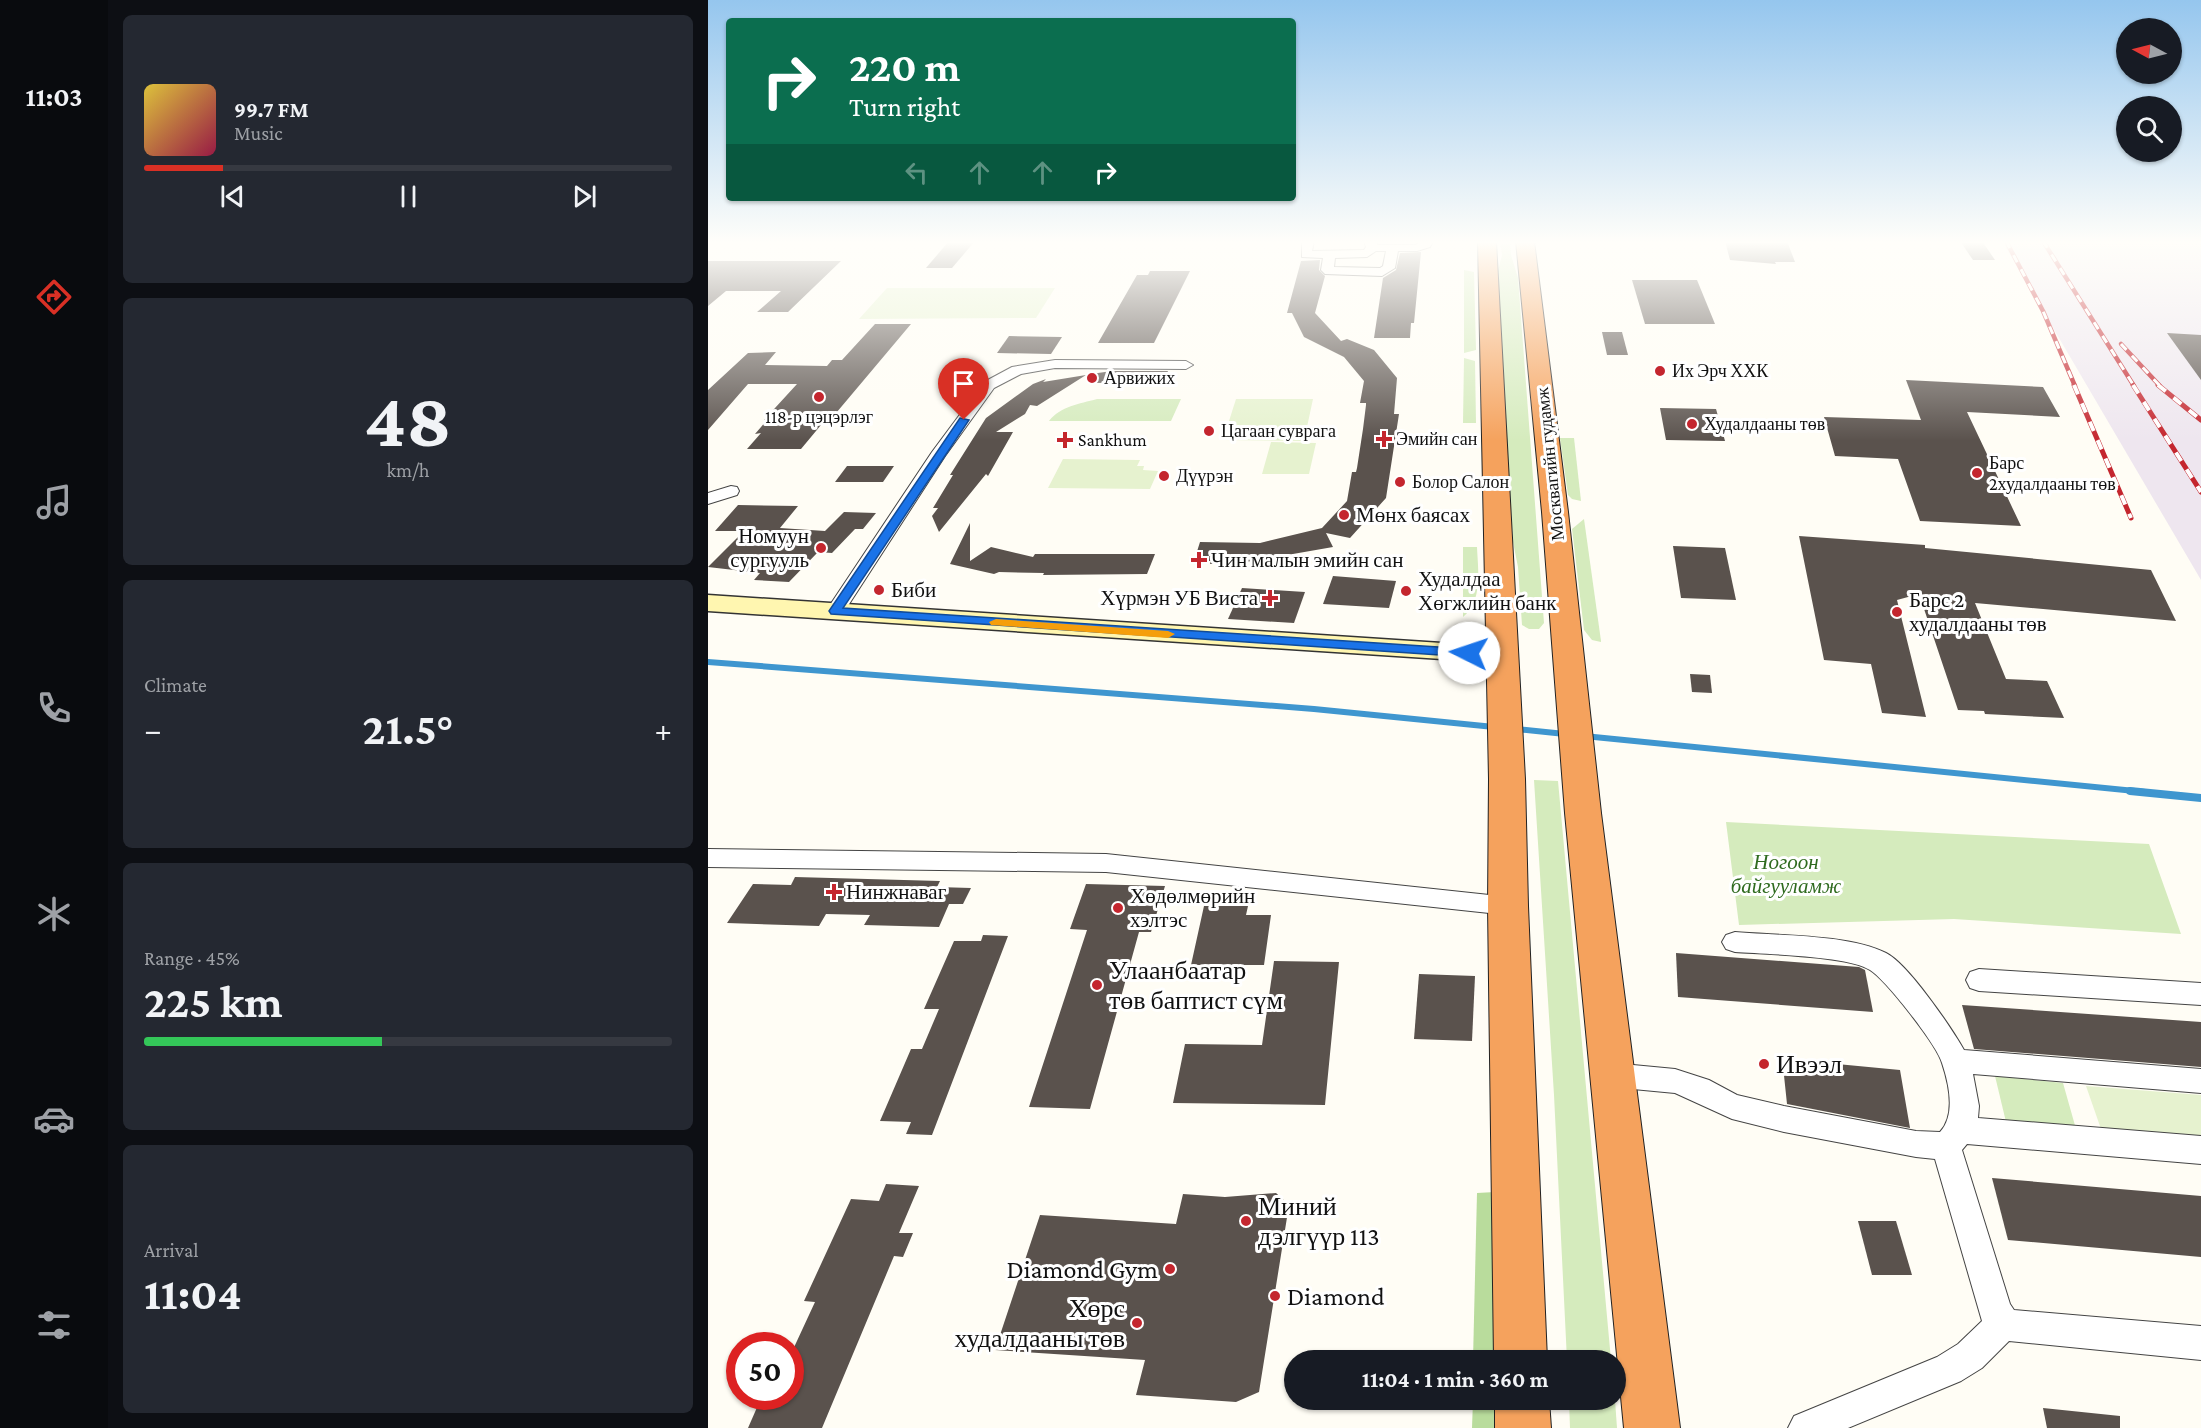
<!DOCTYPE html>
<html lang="en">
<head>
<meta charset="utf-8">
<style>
	body { margin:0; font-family:"Crimson Pro",serif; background:#242831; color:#f1f3f6; height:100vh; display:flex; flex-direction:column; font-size:22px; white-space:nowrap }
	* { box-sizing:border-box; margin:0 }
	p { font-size:20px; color:#9ea1a6 }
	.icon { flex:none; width:33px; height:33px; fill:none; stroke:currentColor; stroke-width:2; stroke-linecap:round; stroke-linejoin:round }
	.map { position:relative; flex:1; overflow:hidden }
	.side { display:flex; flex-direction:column; gap:15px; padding:15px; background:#0d0f14; width:600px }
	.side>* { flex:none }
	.top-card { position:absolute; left:18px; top:18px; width:570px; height:183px; border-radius:6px; box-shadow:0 2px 4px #0004; background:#0b6e4f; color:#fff; overflow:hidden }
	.needle { width:39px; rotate:277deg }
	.fabs { position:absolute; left:1408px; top:18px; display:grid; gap:12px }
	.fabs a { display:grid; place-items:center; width:66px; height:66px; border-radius:50%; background:#171b24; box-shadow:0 2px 4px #0004; font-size:30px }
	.speed { position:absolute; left:18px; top:1332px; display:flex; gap:12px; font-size:30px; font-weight:700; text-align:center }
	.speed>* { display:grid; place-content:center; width:78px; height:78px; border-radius:50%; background:#171b24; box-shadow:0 2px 4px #0004; line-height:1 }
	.speed .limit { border:9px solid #d22; background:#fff; color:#111 }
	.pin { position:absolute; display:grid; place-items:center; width:51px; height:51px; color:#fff; margin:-62px -26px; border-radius:50% 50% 50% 0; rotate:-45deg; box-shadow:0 0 6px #0007 }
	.pin .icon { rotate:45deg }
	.me { position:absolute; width:66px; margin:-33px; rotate:274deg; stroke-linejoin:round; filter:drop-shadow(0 0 4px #0008) }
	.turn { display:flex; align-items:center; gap:21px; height:126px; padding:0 24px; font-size:27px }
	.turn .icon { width:78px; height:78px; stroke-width:2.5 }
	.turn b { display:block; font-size:42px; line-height:51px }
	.lanes { display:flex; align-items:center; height:57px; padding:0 24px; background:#0003; justify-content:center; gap:30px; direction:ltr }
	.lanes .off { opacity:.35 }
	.big { font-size:45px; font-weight:700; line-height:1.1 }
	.side .card { flex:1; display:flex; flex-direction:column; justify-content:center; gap:9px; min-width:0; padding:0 21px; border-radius:9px; background:#242831 }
	.side .dial { align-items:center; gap:0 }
	.dial b { font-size:78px; line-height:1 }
	.song { display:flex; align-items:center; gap:18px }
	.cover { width:72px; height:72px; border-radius:9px; background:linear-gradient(135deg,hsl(50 70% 55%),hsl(340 70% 35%)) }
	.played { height:6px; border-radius:3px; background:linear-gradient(90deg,#d93025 15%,#363941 15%) }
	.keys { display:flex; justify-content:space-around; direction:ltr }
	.heat { display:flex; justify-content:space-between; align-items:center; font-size:33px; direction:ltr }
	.charge { height:9px; border-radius:4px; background:linear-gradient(90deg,#34c759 45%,#363941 0) }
	.trip { position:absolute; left:576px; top:1350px; width:342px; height:60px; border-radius:30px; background:#171b24; box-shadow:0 2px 4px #0004; font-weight:700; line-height:60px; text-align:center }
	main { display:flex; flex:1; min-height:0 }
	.tabs { display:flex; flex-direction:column; width:108px; justify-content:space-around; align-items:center; background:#090b0e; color:#9ea1a6 }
	.tabs .icon { width:42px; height:42px }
	.tabs .on { color:#d93025 }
	.tabs b { font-size:27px; color:#f1f3f6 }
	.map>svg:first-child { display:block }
	.industrial { fill:#eee6ef }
	.green { fill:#d5ebbd }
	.forest { fill:#b9dc9c }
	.pitch { fill:#e6f2cf }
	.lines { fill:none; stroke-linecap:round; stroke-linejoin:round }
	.stream-far1 { stroke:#3f96cf; stroke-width:6 }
	.stream { stroke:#3f96cf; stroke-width:8 }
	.building { fill:#5a524d }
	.street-casing { stroke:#444; stroke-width:2 }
	.secondary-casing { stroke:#333; stroke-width:3 }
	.highway-casing { stroke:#222; stroke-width:2 }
	.street { fill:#fff; fill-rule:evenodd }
	.secondary { fill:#fff6b0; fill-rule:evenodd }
	.highway { fill:#f5a25d; fill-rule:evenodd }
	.rail-far1-casing { stroke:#c4262e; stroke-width:4.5 }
	.rail-casing { stroke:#c4262e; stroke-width:5 }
	.rail-far1 { stroke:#fff; stroke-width:3; stroke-dasharray:8; stroke-linecap:butt }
	.rail { stroke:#fff; stroke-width:4; stroke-dasharray:10; stroke-linecap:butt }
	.route { fill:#1a73e8; stroke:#114b97; stroke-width:1.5 }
	.slow { fill:#f59e0b }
	.poi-dot { fill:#c4262e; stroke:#fff; stroke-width:2 }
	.labels { text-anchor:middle; stroke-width:6; stroke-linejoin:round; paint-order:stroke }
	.far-poi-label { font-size:18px; fill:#111; stroke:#fff; text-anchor:start }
	.far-street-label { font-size:18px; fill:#111; stroke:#fff }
	.poi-label { font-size:21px; fill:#111; stroke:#fff; text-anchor:start }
	.park-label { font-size:21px; font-style:italic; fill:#2f6b1f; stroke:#fff }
	.near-poi-label { font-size:26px; fill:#111; stroke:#fff; text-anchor:start }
</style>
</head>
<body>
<main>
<nav class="tabs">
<b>11:03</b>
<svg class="icon on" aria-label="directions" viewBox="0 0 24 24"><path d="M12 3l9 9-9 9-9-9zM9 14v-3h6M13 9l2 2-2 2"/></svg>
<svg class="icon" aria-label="music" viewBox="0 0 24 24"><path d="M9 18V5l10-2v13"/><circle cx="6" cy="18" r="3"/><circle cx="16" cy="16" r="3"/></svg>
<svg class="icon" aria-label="phone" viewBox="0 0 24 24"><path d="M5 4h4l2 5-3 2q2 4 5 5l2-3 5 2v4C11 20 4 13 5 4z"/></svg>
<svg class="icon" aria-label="climate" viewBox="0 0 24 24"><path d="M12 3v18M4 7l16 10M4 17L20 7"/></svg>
<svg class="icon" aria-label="car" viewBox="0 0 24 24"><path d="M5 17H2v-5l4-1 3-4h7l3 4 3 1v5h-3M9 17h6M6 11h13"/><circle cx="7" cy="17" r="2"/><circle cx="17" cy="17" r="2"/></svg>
<svg class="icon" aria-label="filters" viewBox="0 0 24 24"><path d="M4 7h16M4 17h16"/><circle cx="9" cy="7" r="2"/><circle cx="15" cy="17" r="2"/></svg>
</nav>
<section class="side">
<div class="card">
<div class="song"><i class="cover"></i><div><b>99.7 FM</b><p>Music</p></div></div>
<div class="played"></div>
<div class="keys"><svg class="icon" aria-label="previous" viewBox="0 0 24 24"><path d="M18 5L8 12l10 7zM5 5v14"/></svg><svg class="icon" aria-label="pause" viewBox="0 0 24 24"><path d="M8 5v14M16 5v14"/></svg><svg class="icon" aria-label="next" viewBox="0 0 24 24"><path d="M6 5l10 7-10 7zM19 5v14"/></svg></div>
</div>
<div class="card dial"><b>48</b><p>km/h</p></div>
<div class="card"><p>Climate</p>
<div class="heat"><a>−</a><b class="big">21.5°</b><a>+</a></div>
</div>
<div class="card"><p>Range · 45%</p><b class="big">225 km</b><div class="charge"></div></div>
<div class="card"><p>Arrival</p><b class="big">11:04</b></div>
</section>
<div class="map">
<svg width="1493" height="1428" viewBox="0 0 1493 1428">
	<rect width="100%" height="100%" fill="#fffdf5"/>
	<path class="industrial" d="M1294 241H1493V580Z"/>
	<g class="green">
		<path d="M792 241H802L803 255 810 278 836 623 831 629H821L814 625 810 567 805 542 789 275 794 255Z"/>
		<path d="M756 270 766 272 768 350 756 353Z"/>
		<path d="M756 358 767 361 768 423H755Z"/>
		<path d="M389 399H473L463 421H341C353 406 371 404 389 399Z"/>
		<path d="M866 438 873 501 864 499 860 495 852 438Z"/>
		<path d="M876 519 893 641V642L884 640 876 630 864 529Z"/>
		<path d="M755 547H769C770 570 775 601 755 617Z"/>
		<path d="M826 780 850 781 903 1360H859L846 1095Z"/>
		<path d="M1018 822 1441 844 1473 934 1246 919 1031 925Z"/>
		<path d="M1287 1076 1355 1083 1368 1129 1298 1122Z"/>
		<path d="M861 1400H907L909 1428H862Z"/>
	</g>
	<g class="forest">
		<path d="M787 1192 794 1201 793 1360H765L769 1193Z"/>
		<path d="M765 1400H793V1428H764Z"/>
	</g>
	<g class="pitch">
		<path d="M179 288H347L328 318 151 319Z"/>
		<path d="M528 399H605L596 441 515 440Z"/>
		<path d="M563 442 608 443 601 474H554Z"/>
		<path d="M355 459 432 460 429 466H436L435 470 450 471 442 489 340 488Z"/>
		<path d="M1378 1086 1493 1095V1137L1393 1129Z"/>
	</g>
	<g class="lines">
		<g class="stream-far1">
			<path d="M0 662 606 709 786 727"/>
			<path d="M808 729 857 734"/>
			<path d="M876 736 1437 792"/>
		</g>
		<path class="stream" d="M1422 791 1493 798"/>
	</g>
	<g class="building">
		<path d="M241 241H267L244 268H218Z"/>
		<path d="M1017 241H1079L1087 262H1067L1068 264 1022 260Z"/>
		<path d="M1252 241H1274L1287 260H1265Z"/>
		<path d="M713 252 706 323H703L702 338H666L675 278 688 270 692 253Z"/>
		<path d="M612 260 611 270 617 276 607 313 633 341 639 339 666 350 689 378 686 414H691L678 498 642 538 618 533 625 547 527 564H502L503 561H486L492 542 552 543 614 528 639 501 644 472H648L649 468 655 429 658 405V403H652L656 381 636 357 596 337 584 313H579L593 261Z"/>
		<path d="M0 261H133L80 312H49L73 291H18L0 306Z"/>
		<path d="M442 271H482L446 343H390L429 275H440Z"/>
		<path d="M924 280H989L1007 324H937Z"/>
		<path d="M167 324H203L118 425H113L93 449H39L53 433 47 434 59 420H56L89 384H40L0 430V390L40 353 68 352 57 365 119 366 124 360H134Z"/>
		<path d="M894 332H914L920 355H899Z"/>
		<path d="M1459 333 1493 335V380Z"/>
		<path d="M301 336 354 337 343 354 289 353Z"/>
		<path d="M404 371H460L455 382 384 383 383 374Z"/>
		<path d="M378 375 329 406 322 405 317 414 288 432H305L280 476 278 474 231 532 224 516 230 508H225L245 475H242L278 418 325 384 338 379 335 382Z"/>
		<path d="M1198 380 1335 387 1352 417 1259 412 1313 526 1212 521 1190 459 1127 456 1116 417 1213 420Z"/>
		<path d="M952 408 1008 409 1017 441 958 440Z"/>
		<path d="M139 466H186L175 482H127Z"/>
		<path d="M30 505 90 506 72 528 117 531 136 512 168 513 155 529H147L124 553 110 552 81 582 46 580 52 573 0 567 36 531H7Z"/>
		<path d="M262 523V561L283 547 325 557 327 554H447L439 574 335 575 336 573 291 572 286 574 242 564Z"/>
		<path d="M1091 536 1217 545V548L1443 570 1468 621 1267 603 1298 679 1339 681 1356 718 1277 714 1276 711 1250 710 1211 594 1189 600 1218 717 1174 713 1163 664 1116 660Z"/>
		<path d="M965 546 1017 548 1028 600 973 598Z"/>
		<path d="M625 576 688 581 681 608 615 604Z"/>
		<path d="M534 588 597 592 586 623 520 619Z"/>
		<path d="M982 674 1002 675 1004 693 984 692Z"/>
		<path d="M87 877 232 881 229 887 263 888 255 904H241L231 927 156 925 162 915 118 914 111 926 19 923 45 884 83 885Z"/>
		<path d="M378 884 457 886 443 932H431L382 1109 321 1107 379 930 362 929Z"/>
		<path d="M496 906H540L538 915H563L556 965H483Z"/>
		<path d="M275 935 300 936 224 1135 198 1134 203 1122 172 1121 203 1049H214L231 1009H216L246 941H273Z"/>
		<path d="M968 953 1151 967 1157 970 1165 1012 970 997Z"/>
		<path d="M566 961 631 962 617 1105 465 1103 477 1044 554 1045Z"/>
		<path d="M711 974 767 976 764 1041 706 1039Z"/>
		<path d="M1254 1005 1493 1022V1067L1266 1049Z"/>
		<path d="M1129 1064 1192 1070 1202 1128 1079 1104 1075 1066 1130 1071Z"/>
		<path d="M1284 1178 1493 1196V1257L1300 1240Z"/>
		<path d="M178 1184 211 1186 191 1233H205L195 1257 186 1256 114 1428H40L54 1396H82V1356L107 1302 96 1301 143 1199 171 1201Z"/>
		<path d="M568 1193 581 1205 551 1392 528 1402 428 1395 437 1360 287 1350 332 1215 468 1224 475 1194 517 1197Z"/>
		<path d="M1150 1221H1188L1204 1275H1164Z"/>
		<path d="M1335 1408 1412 1416V1428H1339Z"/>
	</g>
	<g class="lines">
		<g class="street-casing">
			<g id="street">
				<path d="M594 241H606L604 251 656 250 658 247 656 241H668L669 245H708L713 241H725L722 247 709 251H690L687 268 674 276 617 274 613 270 615 258 594 257ZM668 251H678L675 266 672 268 626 267 627 258 659 257Z"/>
				<path d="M347 360 478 361 485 365 478 369 347 368 313 374 286 388 237 456 134 615H120L118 611 224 452 276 382 304 367Z"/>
				<path d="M23 486 29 487 31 491 29 495 0 504V493Z"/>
				<path d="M0 849 398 854 800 897 809 899 812 906 809 913 800 915 398 872 0 867Z"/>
				<path d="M1027 932C1071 936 1139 934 1178 953 1200 964 1243 1027 1256 1050L1493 1069V1093L1265 1074 1271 1106 1270 1118 1493 1136V1164L1259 1144 1254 1150 1302 1304 1306 1310 1493 1326V1360L1301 1341 1274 1368 1253 1381 1140 1428H1080L1086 1416 1229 1357 1250 1344 1274 1321 1227 1159 1208 1157 1076 1132 1024 1119 967 1093 904 1087 894 1084 890 1075 894 1066 904 1063 967 1069 1001 1080 1029 1095 1076 1106 1208 1131 1232 1132C1248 1115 1241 1084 1234 1063 1229 1045 1178 980 1162 970 1141 956 1056 954 1027 952L1018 949 1014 942 1018 935Z"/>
				<path d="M1271 969 1493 983V1005L1271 991 1262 988 1258 980 1262 972Z"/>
			</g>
		</g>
		<g class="secondary-casing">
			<path id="secondary" d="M0 595 795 647 805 649 808 655 805 661 795 663 0 611Z"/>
		</g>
		<g class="highway-casing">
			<g id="highway">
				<path d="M770 241H788L817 779 820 906 839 1360H786L780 906 781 779Z"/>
				<path d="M808 241H826L860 512 893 813 972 1428H916L857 813 834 512Z"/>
				<path d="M787 1400H841L843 1428H787Z"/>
			</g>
		</g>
		<use href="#street" class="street"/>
		<use href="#secondary" class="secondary"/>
		<use href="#highway" class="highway"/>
		<g class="rail-far1-casing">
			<g id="rail-far1">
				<path d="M1298 241 1335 311 1367 386"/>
				<path d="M1335 241 1426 386"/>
				<path d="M1413 344 1452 386"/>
			</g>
		</g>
		<g class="rail-casing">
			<g id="rail">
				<path d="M1366 385 1423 518"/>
				<path d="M1425 385 1493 492"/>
				<path d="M1450 385 1493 420"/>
			</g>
		</g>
		<use href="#rail-far1" class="rail-far1"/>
		<use href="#rail" class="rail"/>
	</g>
	<linearGradient id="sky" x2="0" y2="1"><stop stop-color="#95c6ee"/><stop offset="0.55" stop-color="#fffefa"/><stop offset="1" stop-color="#fffefa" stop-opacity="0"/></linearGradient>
	<rect width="1493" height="441" fill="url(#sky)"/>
	<path class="route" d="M252 418 261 420 135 608 761 649 767 653 761 657 123 614 121 611Z"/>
	<path class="slow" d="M288 619 460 631 467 634 460 638 283 625 281 622Z"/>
	<g class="poi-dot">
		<circle cx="952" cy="371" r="6"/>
		<circle cx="384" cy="378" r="6"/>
		<circle cx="111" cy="397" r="6"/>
		<circle cx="984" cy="424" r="6"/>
		<circle cx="501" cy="431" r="6"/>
		<path d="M673 430h6v6h6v6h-6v6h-6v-6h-6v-6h6z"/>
		<path d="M354 431h6v6h6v6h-6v6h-6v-6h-6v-6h6z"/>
		<circle cx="1269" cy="473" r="6"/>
		<circle cx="456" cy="476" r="6"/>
		<circle cx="692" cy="482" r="6"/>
		<circle cx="636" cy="515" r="6"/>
		<circle cx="113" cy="548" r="6"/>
		<path d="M488 551h6v6h6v6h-6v6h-6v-6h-6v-6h6z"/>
		<circle cx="171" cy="590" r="6"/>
		<circle cx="698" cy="591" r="6"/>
		<path d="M559 589h6v6h6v6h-6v6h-6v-6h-6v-6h6z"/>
		<circle cx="1189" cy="612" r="6"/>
		<path d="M123 883h6v6h6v6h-6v6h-6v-6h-6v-6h6z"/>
		<circle cx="410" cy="908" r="6"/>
		<circle cx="389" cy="985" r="6"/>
		<circle cx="1056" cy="1064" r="6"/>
		<circle cx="538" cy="1221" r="6"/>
		<circle cx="462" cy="1269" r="6"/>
		<circle cx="567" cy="1296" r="6"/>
		<circle cx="429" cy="1323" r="6"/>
	</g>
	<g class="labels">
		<g class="far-poi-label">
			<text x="964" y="377">Их Эрч ХХК</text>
			<text x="396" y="384">Арвижих</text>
			<text x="111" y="423" text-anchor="middle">118-р цэцэрлэг</text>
			<text x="996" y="430">Худалдааны төв</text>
			<text x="513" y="437">Цагаан суврага</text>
			<text x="688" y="445">Эмийн сан</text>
			<text x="370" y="446">Sankhum</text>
			<text x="1281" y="469">Барс<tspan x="1281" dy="21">2худалдааны төв</tspan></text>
			<text x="468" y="482">Дүүрэн</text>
			<text x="704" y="488">Болор Салон</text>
		</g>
		<g class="far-street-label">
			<text transform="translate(842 464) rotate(-96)" y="6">Москвагийн гудамж</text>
		</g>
		<g class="poi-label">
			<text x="648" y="522">Мөнх баясах</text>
			<text x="101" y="543" text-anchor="end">Номуун<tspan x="101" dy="24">сургууль</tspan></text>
			<text x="503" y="567">Чин малын эмийн сан</text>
			<text x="710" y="586">Худалдаа<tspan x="710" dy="24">Хөгжлийн банк</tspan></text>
			<text x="183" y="597">Биби</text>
			<text x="550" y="605" text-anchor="end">Хүрмэн УБ Виста</text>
			<text x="1201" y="607">Барс 2<tspan x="1201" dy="24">худалдааны төв</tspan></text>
			<text x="138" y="899">Нинжнаваг</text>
			<text x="422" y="903">Хөдөлмөрийн<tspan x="422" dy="24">хэлтэс</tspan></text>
		</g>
		<g class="park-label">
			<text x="1078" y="869">Ногоон<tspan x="1078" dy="24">байгууламж</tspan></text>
		</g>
		<g class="near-poi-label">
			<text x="401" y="979">Улаанбаатар<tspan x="401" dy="30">төв баптист сүм</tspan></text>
			<text x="1068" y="1073">Ивээл</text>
			<text x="550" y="1215">Миний<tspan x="550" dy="30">дэлгүүр 113</tspan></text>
			<text x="450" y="1278" text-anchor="end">Diamond Gym</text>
			<text x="579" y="1305">Diamond</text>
			<text x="417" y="1317" text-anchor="end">Хөрс<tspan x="417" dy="30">худалдааны төв</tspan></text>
		</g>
	</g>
</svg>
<div class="fabs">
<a><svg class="needle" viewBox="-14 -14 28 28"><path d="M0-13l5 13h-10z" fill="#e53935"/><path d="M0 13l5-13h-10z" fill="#9ea1a6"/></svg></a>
<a><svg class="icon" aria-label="search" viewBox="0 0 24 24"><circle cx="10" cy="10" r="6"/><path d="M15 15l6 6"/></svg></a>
</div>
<div class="speed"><div class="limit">50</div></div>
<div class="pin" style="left:256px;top:420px;background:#d93025"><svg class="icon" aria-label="arrive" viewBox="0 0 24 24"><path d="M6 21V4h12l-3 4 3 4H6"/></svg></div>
<svg class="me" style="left:761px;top:653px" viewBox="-20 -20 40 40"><circle r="19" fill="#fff"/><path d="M0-13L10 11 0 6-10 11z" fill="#1a73e8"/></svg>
<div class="trip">11:04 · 1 min · 360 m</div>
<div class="top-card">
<div class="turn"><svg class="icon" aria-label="right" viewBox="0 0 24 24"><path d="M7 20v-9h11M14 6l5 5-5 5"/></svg><div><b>220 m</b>Turn right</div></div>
<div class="lanes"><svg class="icon off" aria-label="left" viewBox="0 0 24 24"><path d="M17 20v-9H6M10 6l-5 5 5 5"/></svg><svg class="icon off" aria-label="ahead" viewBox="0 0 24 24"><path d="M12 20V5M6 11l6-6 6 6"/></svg><svg class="icon off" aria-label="ahead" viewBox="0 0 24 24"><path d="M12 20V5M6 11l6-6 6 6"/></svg><svg class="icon" aria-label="right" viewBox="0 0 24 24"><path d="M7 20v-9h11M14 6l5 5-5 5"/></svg></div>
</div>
</div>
</main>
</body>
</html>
